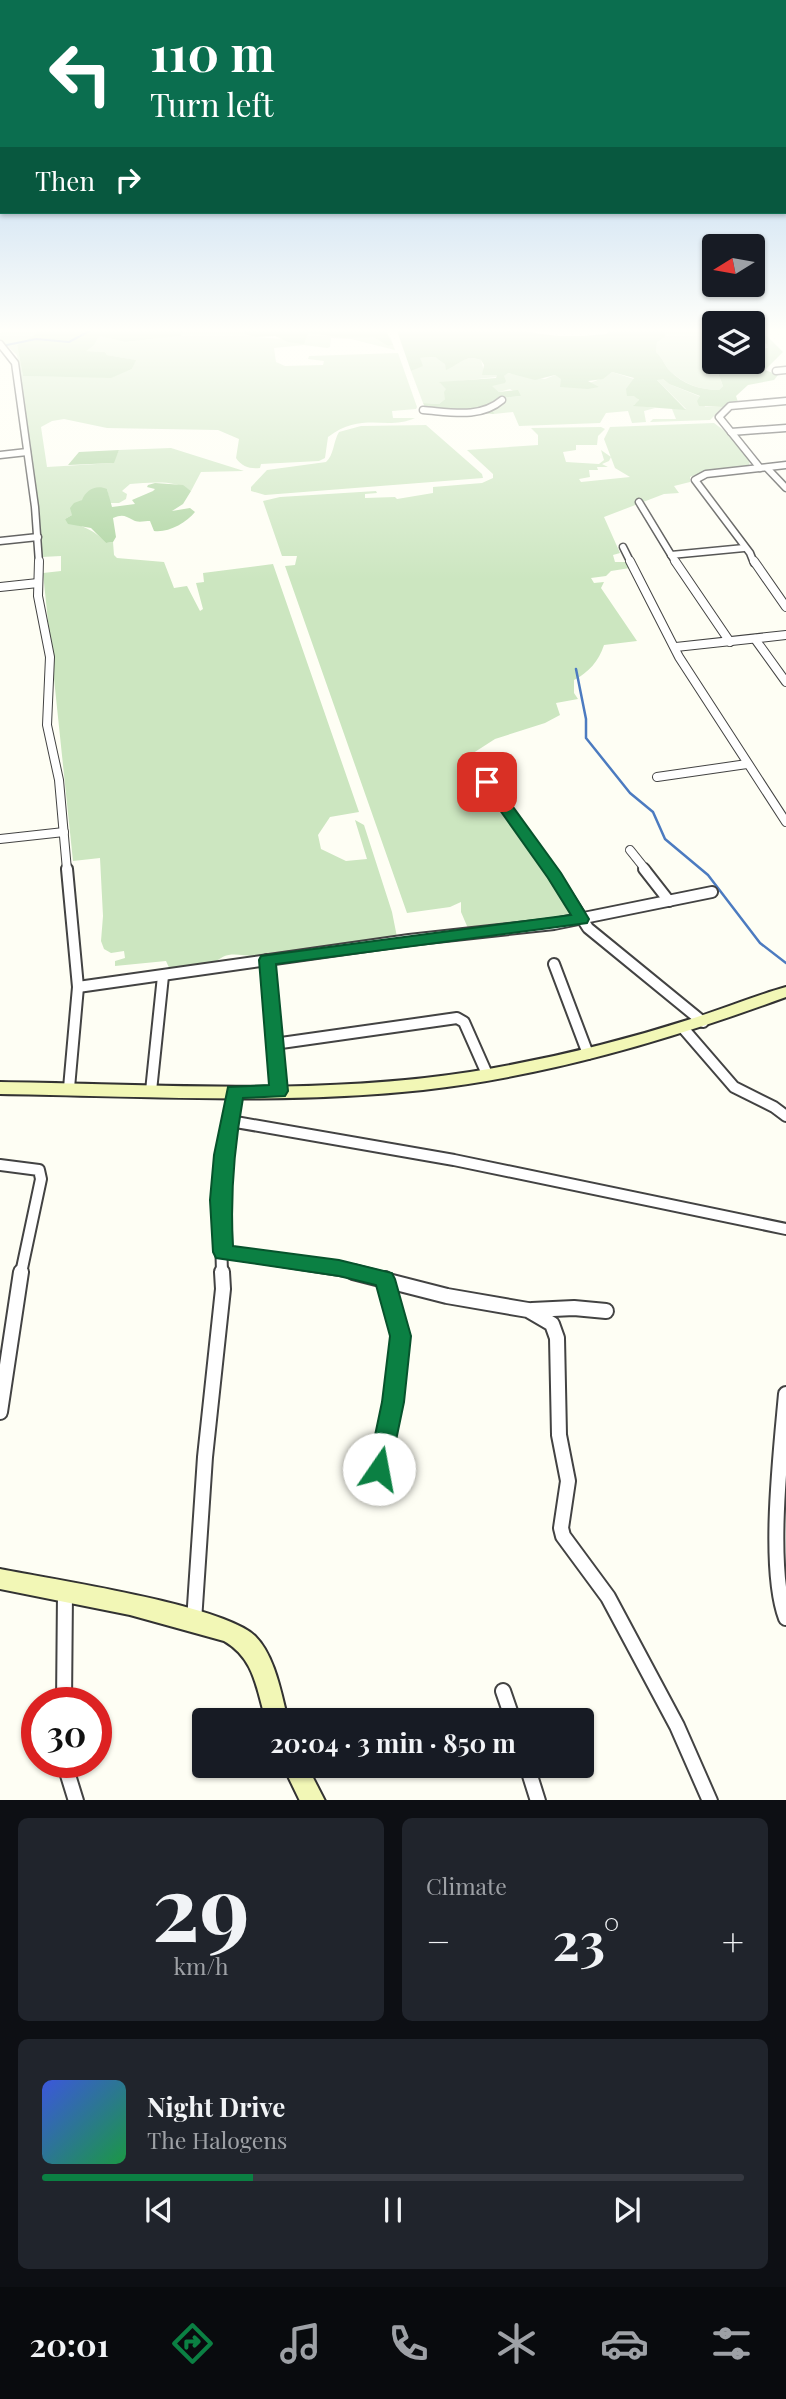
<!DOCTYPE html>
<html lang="en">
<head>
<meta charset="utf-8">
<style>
	body { margin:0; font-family:"Playfair Display",serif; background:#20242c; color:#f1f3f6; height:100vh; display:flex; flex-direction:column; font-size:26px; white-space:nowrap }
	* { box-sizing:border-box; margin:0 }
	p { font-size:23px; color:#9ea1a6 }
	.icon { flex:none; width:38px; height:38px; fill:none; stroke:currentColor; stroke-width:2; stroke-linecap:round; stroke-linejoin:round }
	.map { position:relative; height:1800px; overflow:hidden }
	.details { display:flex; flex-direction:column; gap:18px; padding:18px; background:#0d0f14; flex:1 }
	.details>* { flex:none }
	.top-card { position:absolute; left:0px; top:0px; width:788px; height:214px; box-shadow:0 2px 5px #0004; background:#0b6e4f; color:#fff; overflow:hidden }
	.needle { width:46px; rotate:259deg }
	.buttons { position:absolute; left:702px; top:234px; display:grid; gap:14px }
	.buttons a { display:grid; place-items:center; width:63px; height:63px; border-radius:7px; background:#171b24; box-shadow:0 2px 5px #0004; font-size:35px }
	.speed { position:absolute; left:21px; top:1687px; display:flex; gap:14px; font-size:35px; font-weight:700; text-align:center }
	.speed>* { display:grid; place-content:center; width:91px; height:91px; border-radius:50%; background:#171b24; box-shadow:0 2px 5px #0004; line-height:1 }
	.speed .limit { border:10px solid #d22; background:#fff; color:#111 }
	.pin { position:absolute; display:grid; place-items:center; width:60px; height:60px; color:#fff; margin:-30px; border-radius:14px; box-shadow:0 4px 10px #0006 }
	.me { position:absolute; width:77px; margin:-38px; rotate:12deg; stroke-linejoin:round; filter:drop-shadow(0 0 5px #0008) }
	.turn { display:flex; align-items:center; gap:24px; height:147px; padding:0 35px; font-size:32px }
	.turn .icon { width:91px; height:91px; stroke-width:2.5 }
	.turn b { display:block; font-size:49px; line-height:60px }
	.then { display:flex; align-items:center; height:66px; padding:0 35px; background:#0003; gap:14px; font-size:26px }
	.big { font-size:52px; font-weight:700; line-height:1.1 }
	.details .card { flex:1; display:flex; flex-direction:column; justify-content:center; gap:10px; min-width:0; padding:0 24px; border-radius:10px; background:#20242c }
	.details .dial { align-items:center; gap:0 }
	.dial b { font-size:91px; line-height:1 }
	.song { display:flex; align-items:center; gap:21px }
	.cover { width:84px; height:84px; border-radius:10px; background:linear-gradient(135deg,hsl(230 70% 55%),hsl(140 70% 35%)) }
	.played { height:7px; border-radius:4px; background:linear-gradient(90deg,#0b8043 30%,#363941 30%) }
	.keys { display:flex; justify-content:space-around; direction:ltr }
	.heat { display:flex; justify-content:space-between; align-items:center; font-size:38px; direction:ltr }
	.details .tiles { flex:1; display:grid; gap:18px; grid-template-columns:1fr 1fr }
	.card:last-child { grid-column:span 2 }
	.trip { position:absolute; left:192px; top:1708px; width:402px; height:70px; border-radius:7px; background:#171b24; box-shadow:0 2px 5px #0004; font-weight:700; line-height:70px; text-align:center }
	.tabs { display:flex; height:112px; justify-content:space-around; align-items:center; background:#090b0e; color:#9ea1a6 }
	.tabs .icon { width:49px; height:49px }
	.tabs .current { color:#0b8043 }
	.tabs b { font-size:32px; color:#f1f3f6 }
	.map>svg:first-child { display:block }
	.green { fill:#cce6c0 }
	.forest { fill:#aed5a1 }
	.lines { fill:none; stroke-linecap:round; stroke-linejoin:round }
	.stream-far1 { stroke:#4c7bc0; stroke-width:2 }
	.stream { stroke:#4c7bc0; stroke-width:2.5 }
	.street-far3-casing { stroke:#434343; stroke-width:9 }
	.street-far2-casing { stroke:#434343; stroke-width:10 }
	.street-far1-casing { stroke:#434343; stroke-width:14 }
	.street-casing { stroke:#434343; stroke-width:18 }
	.secondary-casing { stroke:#323232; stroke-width:4 }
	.street-far3 { stroke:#fff; stroke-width:6 }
	.street-far2 { stroke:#fff; stroke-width:8 }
	.street-far1 { stroke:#fff; stroke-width:10 }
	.street { stroke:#fff; stroke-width:14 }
	.secondary { fill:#f2f7b6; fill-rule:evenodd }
	.route { fill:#0b8043; stroke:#07532c; stroke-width:2 }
</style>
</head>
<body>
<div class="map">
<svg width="786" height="1801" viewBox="0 0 786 1801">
	<rect width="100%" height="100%" fill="#fefef4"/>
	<g class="green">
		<path d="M18 328H37L36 334 17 345 23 376 111 377 132 369 135 360 107 355 105 352 85 351 99 336 125 342 181 336 183 329 241 328 256 337 283 339 307 333 343 338 361 336 373 337 388 346 392 345 387 328 395 350 351 339 331 338 330 347 327 348 304 345 274 348 276 362 285 366 323 365 324 361 308 359 309 356 398 353 417 407 416 409 392 411 393 418H415C386 431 363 411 328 437L325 458 319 461 261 464 260 468C250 469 242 467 236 458L239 439 218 430 107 428 64 419 52 421 41 427 47 467 113 463 119 450 171 448 244 471 201 472 191 491C175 479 149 483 130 484L122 491 127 494 126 499 119 503H110L107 489 82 500 72 515 65 519C82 527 94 529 106 543L113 542 114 555 117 558 164 562 174 588 187 586 200 611 203 609 196 583 204 582 203 573 273 564 359 812 330 817 318 835 321 849 346 861 367 859 355 820 364 825 392 912 397 937C351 945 304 957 257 956 237 956 227 949 213 965L171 972 166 961 115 966V961L125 958 124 951 111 953 104 949 101 941 103 916 100 858 73 861 43 573 61 571V556L42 557 33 471 17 355 0 339V333Z"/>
		<path d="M686 328H714L712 359 723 386 719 390C700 390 684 384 670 371 664 365 663 358 656 352L657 342 665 331Z"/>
		<path d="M435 357C455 367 463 354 481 360L485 375H498L496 377 440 383 447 389 445 399 439 404 423 403 411 371 419 367 420 358Z"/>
		<path d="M612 372 634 379 630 386 639 401 634 405 655 408 644 411 646 422 632 423 628 411 606 413 600 423 519 426 513 412 494 414 491 411 502 398 521 396 510 389 499 392 491 386 507 373 545 379 555 375 562 379 561 386C579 386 598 383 612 372Z"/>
		<path d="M656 379H663L669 384 701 397 705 407H723L710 420 650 422 653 419H676L672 409H686Z"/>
		<path d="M714 423 730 435 750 461 749 465 695 475 690 477V482L674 486 679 493 664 494 604 517 620 553 613 555 615 562H626L630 568 611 571 606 576 591 578 594 583 604 582 601 588 637 641 604 645C599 661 588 673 574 680V693L578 699 556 703 560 715 545 723 495 739 467 757 468 768 483 790 564 893 573 910 571 919 470 933 461 912V902L450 907 407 913 285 566 295 565 297 556H282L263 501 280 497 376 491 377 493 365 494V498L395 497 397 499 433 493V487L482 483 493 478V474L467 450 538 445V435L531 428 601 427 605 429 598 436 597 445H576V450L563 452 566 462 599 464 604 460 601 450 611 457 609 461 602 464 608 467H597L598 470H589L590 477 579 479 581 482 630 477 615 468 604 439 610 427Z"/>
		<path d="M426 425 482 474 483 478 265 495 251 491V487L267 470 326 462C334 455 333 442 339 432L361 426Z"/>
	</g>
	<g class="forest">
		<path d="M37 328H194L183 329 181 336 125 342 99 336 94 345 86 351 105 352 107 355 136 360 132 369 111 378 23 376 17 345 36 334Z"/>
		<path d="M214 328H385L393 345 388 346 373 337 343 338 308 333 304 344 288 342 275 336 256 337 245 334 241 328Z"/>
		<path d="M396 328H517C546 338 577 337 607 334L609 328H686L665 331V337L657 342 656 352C663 358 664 365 670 371 683 384 700 390 719 390L723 386 712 358 714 362H752L753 350 768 348 767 344 760 341 763 336H767L783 352 765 370 778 375 774 380 748 385 736 396 738 402 723 407 699 406 697 401 700 396 669 384 663 379 657 380 686 410 633 406 639 400 634 396H627L626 389 634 378 612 372 603 379 588 381 599 387 588 389 560 387 561 379 555 375 535 380 508 373 504 376 506 381 505 383 492 386 499 392 518 390 521 396 502 398 492 408 494 414 426 409 423 403 439 404 445 399 444 392 446 389 439 382 496 378 497 375H482L484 365 481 360C464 354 459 365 446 370L445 364 435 357 420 358 423 366 411 371Z"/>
		<path d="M119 450 114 463 68 465 79 452Z"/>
		<path d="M155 483 183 485 191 491 183 504 172 511 190 508 195 512C186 523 168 533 154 531L150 521C145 521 137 523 133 520 125 516 123 514 113 518L116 537 113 542 106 543 91 528 68 524 65 519 72 515 70 508 74 503 82 500C86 490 96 484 107 489L112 507 135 504 132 500 153 491 155 489 147 487 148 485Z"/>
	</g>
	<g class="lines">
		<path class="stream-far1" d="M2 346 36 339 69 342 95 328"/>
		<path class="stream" d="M576 669 586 719V738L630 793 653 812 665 839 708 875 760 943 786 963"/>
		<g class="street-far3-casing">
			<g id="street-far3">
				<path d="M0 344 15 363 35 507 39 563"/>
				<path d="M776 371 786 370"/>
				<path d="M423 410C450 412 480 419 502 400"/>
				<path d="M731 432 786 428"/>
				<path d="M0 455 27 452"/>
				<path d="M760 468 719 417 730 406 786 401"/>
				<path d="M767 468 786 488"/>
				<path d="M639 502 676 563"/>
				<path d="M0 541 38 537"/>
				<path d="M623 547 631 563"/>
				<path d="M671 555 744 548"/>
				<path d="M754 563 750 553 695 480 706 474 786 465"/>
			</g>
		</g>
		<g class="street-far2-casing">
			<g id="street-far2">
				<path d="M39 561 38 596 50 657 47 725 59 780 67 870"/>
				<path d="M630 561 679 657 786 822"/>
				<path d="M675 561 730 642"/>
				<path d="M754 561 786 607"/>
				<path d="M0 587 38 583"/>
				<path d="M755 639 786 682"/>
				<path d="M676 647 786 635"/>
				<path d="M657 777 747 764"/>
				<path d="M487 782 551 870"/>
				<path d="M0 839 64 832"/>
				<path d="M630 850 646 870"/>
			</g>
		</g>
		<g class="street-far1-casing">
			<g id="street-far1">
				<path d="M67 869 78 987 69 1088"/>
				<path d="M550 869 588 928 703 1022"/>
				<path d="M644 869 669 901"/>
				<path d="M267 960 278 1091"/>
				<path d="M554 964 588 1054"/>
				<path d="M78 987 409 940 554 924 712 892"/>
				<path d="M683 1028 734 1087 774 1107 786 1116"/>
				<path d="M274 1044 457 1018 464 1022 487 1074"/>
				<path d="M151 1091 163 976"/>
				<path d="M230 1121 454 1160 786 1229"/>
				<path d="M0 1165 39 1170 41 1179 21 1273"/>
				<path d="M223 1252 359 1273"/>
				<path d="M222 1273 220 1200 224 1155 235 1092"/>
			</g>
		</g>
		<g class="street-casing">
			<g id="street">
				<path d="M353 1272 447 1296 528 1310 552 1324 557 1338 559 1435 568 1481 561 1528 563 1536 608 1597 677 1726 710 1801"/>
				<path d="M532 1310 574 1308 606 1311"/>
				<path d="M786 1394C781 1450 767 1568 786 1618"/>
				<path d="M0 1412 21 1272"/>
				<path d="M379 1469 393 1402 400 1336 385 1279"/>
				<path d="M194 1621 205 1457 223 1289 222 1272"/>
				<path d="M503 1691 513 1720"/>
				<path d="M64 1703 65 1593"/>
				<path d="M64 1762 76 1801"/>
				<path d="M527 1766 538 1801"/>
			</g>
		</g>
		<g class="secondary-casing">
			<g id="secondary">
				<path d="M786 987V997C669 1040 547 1076 423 1090 283 1105 141 1096 0 1094V1082C156 1084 315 1096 470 1072 545 1060 619 1042 691 1019 723 1009 754 996 786 987Z"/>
				<path d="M0 1569C50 1579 224 1605 255 1636 275 1656 281 1693 288 1720H266C256 1688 255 1659 224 1641L130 1615 0 1589Z"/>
				<path d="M283 1766H307L325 1801H300Z"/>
			</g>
		</g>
		<use href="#street-far3" class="street-far3"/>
		<use href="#street-far2" class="street-far2"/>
		<use href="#street-far1" class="street-far1"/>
		<use href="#street" class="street"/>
		<use href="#secondary" class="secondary"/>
	</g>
	<linearGradient id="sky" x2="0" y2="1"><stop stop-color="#97c0eb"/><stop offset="0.57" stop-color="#fffffa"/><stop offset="1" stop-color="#fffffa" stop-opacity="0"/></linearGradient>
	<rect width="786" height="580" fill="url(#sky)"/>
	<path class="route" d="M487 777 492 778 561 873 589 919 587 923 276 964 288 1091 285 1096 243 1098C234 1148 230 1195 233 1246L339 1260 392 1273 395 1279 411 1336 404 1402 390 1469 387 1476 379 1479 371 1476 368 1469 382 1402 390 1336 376 1285 339 1276 216 1258 213 1252 210 1200 214 1155 228 1087 269 1085 259 960 261 956 571 915 548 878 480 782Z"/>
</svg>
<div class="buttons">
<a><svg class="needle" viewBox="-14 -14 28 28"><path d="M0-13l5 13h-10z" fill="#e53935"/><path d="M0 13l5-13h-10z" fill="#9ea1a6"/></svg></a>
<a><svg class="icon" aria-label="layers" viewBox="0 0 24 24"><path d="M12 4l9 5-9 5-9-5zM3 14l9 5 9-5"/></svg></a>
</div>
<div class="speed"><div class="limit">30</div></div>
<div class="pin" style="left:487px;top:782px;background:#d93025"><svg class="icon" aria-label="arrive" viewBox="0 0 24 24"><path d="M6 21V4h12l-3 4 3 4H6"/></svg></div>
<svg class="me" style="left:379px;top:1469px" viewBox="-20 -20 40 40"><circle r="19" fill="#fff"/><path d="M0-13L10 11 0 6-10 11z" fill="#0b8043"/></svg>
<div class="trip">20:04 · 3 min · 850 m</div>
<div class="top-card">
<div class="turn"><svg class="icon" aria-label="left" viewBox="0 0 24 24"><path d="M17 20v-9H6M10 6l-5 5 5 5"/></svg><div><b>110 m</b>Turn left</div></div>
<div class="then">Then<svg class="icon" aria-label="right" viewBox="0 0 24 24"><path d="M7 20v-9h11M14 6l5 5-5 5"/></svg></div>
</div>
</div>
<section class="details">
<div class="tiles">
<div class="card dial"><b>29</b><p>km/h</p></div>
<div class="card"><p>Climate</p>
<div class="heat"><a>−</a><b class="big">23°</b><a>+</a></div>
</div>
<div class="card">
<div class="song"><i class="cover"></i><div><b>Night Drive</b><p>The Halogens</p></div></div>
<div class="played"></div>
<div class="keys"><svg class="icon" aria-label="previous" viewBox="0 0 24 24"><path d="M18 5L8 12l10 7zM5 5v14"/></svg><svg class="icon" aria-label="pause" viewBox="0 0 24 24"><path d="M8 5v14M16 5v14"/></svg><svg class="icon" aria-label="next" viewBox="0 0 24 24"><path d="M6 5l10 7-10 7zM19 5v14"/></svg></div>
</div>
</div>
</section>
<nav class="tabs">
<b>20:01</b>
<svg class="icon current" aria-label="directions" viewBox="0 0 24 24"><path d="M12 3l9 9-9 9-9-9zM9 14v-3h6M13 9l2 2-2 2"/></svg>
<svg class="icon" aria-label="music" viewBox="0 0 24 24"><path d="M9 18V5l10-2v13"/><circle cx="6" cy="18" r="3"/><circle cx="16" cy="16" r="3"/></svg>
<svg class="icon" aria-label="phone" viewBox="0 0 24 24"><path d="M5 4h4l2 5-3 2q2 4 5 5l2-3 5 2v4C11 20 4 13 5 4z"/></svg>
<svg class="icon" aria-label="climate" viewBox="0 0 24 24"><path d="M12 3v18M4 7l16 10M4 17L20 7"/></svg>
<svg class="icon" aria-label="car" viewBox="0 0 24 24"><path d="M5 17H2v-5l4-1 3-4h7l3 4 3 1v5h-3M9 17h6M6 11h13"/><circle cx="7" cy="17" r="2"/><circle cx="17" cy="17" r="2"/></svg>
<svg class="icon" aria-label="filters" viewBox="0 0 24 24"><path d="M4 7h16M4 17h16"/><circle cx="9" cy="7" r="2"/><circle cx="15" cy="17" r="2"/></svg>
</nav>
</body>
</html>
